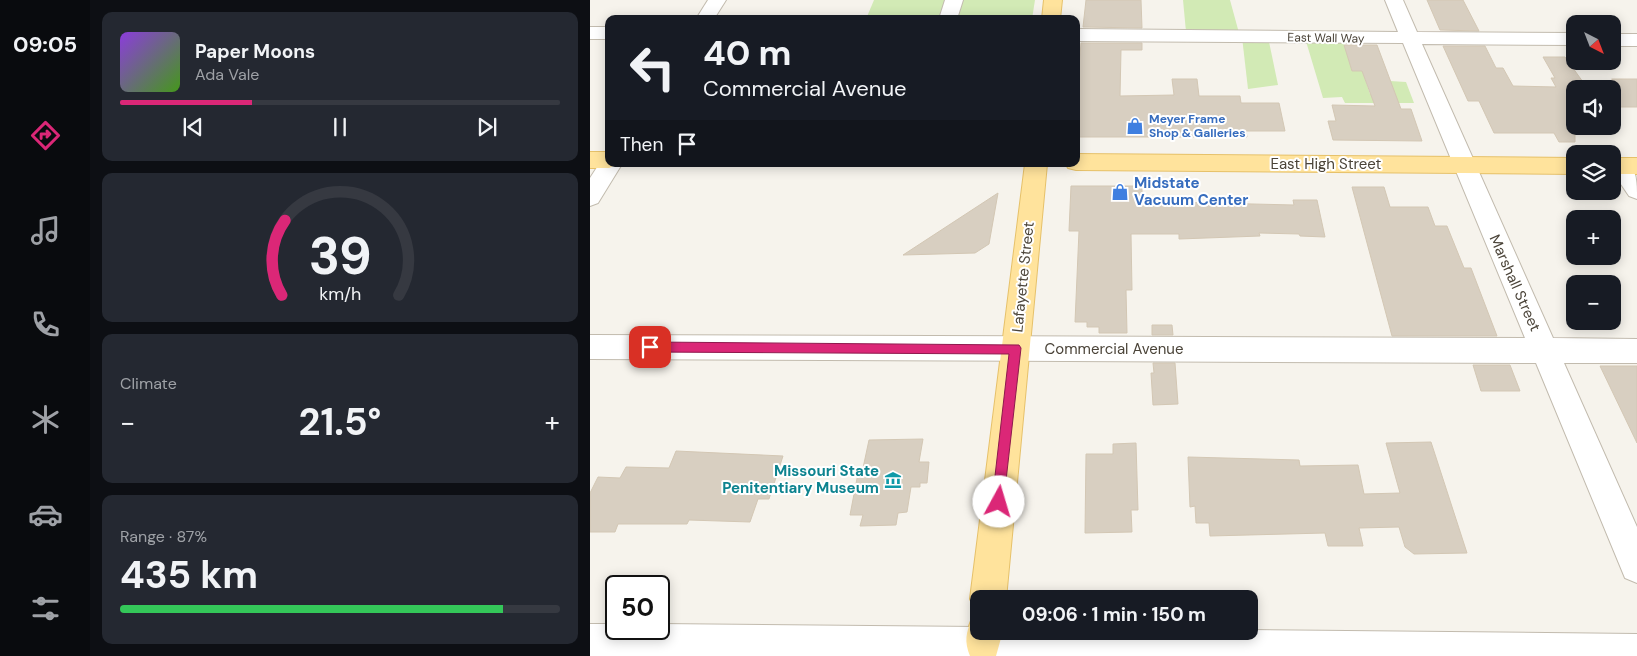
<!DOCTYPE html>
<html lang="en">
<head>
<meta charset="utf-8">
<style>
	body { margin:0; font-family:"DM Sans",sans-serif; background:#242831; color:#f1f3f6; height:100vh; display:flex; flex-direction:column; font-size:19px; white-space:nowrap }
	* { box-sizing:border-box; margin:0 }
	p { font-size:16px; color:#9ea1a6 }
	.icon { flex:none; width:28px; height:28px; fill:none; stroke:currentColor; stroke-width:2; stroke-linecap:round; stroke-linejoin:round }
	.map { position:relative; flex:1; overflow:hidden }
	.sheet { display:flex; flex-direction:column; gap:12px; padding:12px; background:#0d0f14; width:500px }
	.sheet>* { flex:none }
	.guide { position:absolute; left:15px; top:15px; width:475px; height:152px; border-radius:10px; box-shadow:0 2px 12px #0003; background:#171b24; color:#f1f3f6; overflow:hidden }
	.needle { width:32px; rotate:138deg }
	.controls { position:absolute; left:976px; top:15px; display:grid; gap:10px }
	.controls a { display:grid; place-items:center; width:55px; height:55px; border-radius:10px; background:#171b24; box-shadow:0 2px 12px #0003; font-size:25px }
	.speed { position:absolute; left:15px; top:575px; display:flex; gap:10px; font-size:25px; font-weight:700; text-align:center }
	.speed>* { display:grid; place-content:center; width:65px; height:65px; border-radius:50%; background:#171b24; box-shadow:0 2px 12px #0003; line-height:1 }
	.speed .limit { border:2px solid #111; border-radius:8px; background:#fff; color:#111 }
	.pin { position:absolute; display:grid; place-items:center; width:42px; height:42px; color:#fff; margin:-21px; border-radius:10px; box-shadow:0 2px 8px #0006 }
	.me { position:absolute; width:55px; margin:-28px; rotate:6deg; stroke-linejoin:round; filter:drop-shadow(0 0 4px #0008) }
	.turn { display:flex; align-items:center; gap:18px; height:105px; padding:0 15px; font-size:22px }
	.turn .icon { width:65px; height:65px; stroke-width:2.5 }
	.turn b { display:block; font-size:35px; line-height:42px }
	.then { display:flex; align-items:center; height:48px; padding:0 15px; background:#0003; gap:10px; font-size:19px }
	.big { font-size:38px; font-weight:700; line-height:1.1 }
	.sheet .widget { flex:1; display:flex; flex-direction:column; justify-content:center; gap:8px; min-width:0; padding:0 18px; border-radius:10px; background:#242831 }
	.sheet .dial { align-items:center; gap:0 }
	.dial svg { height:130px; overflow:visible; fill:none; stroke:#363941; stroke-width:7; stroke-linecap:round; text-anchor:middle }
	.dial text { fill:#f1f3f6; stroke:none }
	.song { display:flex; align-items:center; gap:15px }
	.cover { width:60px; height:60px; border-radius:8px; background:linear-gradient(135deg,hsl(270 70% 55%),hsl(100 70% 35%)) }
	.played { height:5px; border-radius:2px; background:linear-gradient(90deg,#db2777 30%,#363941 30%) }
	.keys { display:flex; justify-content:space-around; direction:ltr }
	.heat { display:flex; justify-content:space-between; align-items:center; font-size:28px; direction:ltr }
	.charge { height:8px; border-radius:4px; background:linear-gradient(90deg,#34c759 87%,#363941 0) }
	.trip { position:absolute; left:380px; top:590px; width:288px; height:50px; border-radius:10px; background:#171b24; box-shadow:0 2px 12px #0003; font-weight:700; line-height:50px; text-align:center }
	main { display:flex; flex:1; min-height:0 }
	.menu { display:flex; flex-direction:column; width:90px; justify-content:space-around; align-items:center; background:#090b0e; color:#9ea1a6 }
	.menu .icon { width:35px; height:35px }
	.menu .on { color:#db2777 }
	.menu b { font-size:22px; color:#f1f3f6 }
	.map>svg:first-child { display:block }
	.green { fill:#d2eab5 }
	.building { fill:#d8cfc1; stroke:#d3c7b4 }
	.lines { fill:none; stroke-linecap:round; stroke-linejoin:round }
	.minor-casing { stroke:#c2bbae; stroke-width:2 }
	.major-casing { stroke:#e6c16a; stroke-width:2 }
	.minor { fill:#fff; fill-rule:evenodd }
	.major { fill:#ffe39c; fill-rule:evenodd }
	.route { fill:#db2777; stroke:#8e194d }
	.labels { text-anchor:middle; stroke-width:4; stroke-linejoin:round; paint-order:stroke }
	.far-street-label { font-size:12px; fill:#4b4439; stroke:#fff }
	.far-shop-label { font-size:12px; font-weight:bold; fill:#366cbe; stroke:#fff; text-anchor:start }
	.street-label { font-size:15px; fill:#4b4439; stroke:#fff }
	.shop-label { font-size:15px; font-weight:bold; fill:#366cbe; stroke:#fff; text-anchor:start }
	.culture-label { font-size:15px; font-weight:bold; fill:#0d838f; stroke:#fff; text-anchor:end }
</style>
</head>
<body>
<main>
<nav class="menu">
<b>09:05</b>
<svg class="icon on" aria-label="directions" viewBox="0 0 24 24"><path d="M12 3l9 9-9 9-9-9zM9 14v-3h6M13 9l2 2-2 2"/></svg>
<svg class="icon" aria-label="music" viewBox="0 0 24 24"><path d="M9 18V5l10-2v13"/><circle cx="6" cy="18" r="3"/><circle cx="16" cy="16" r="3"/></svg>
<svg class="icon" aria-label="phone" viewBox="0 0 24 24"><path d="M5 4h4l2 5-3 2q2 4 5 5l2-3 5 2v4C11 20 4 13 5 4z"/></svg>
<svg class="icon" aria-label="climate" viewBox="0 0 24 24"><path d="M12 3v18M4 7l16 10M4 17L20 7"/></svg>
<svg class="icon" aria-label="car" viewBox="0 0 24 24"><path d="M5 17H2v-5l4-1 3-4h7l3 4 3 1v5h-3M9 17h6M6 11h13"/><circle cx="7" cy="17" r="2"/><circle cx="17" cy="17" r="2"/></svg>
<svg class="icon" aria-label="filters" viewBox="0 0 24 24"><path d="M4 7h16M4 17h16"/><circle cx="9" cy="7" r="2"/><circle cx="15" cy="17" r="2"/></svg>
</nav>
<section class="sheet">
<div class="widget">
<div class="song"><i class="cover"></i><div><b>Paper Moons</b><p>Ada Vale</p></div></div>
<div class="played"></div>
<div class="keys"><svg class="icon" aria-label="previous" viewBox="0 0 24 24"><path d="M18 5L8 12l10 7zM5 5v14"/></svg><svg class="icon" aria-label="pause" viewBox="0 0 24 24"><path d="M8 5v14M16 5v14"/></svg><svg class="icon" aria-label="next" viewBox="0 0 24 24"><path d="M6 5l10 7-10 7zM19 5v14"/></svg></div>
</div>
<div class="widget dial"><svg viewBox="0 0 100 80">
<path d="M14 69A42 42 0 1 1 86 69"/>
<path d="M14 69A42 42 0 0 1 16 23" stroke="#db2777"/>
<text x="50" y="56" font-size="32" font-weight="700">39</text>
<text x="50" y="72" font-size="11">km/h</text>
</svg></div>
<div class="widget"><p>Climate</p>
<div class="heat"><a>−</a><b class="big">21.5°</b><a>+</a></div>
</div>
<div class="widget"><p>Range · 87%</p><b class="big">435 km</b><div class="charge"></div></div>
</section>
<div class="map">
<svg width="1047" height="656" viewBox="0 0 1047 656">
	<rect width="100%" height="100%" fill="#f6f3ec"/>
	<g class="green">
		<path d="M284 0H445L442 19H276Z"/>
		<path d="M593 0H640L649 33 596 32Z"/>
		<path d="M652 37H678L688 85 658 89Z"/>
		<path d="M715 38H769L771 43H754L762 70 796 71 799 79H775L780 94H805L800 81 816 82 824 103H755L752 97 733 98Z"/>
	</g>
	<g class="building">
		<path d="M496 0H551L552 28 493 27Z"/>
		<path d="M837 0H873L889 31 850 30Z"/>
		<path d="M491 43H552V50H531L530 96 584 95 582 79H607L609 96H650L651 103H689L695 131H656L657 137H486V101Z"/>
		<path d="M754 45H787L811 109H821L832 141 743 140 738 121H746L742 105 785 106 772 71H762Z"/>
		<path d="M853 46H895L906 68H913L923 86 966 87 961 78H965L953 57H975L998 89H985V142H969L964 133H904L889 101H878Z"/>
		<rect x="1022" y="79" width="25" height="28"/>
		<path d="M481 186H552V198H581V202L704 205 703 200H727L735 237 710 236 709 234 669 233 670 236 589 239V234H541L542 290H536L537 333H509V327H497V322H485L489 231H479Z"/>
		<path d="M762 187H794L800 207H838L845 226H857L874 268H881L907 336H802Z"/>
		<path d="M408 193 399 244 385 253 313 255Z"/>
		<path d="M562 325H582L583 335H562Z"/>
		<path d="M563 363H585L588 404 563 405 561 373H564Z"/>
		<path d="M883 365H920L930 391H891Z"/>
		<path d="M1010 366H1047V443Z"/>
		<path d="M333 439 329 462H339L337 483H330V487H321L317 512 308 513 306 525 270 526 273 515H260L269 468H273L279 440Z"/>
		<path d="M841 442 877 553 824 554 815 547 809 527 769 528 773 546H738L735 533 620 536 619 523H606L605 506 600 507 598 457 709 460 710 466 768 465 774 494 810 493 796 443Z"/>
		<path d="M546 443 548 510H541L542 532 495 533 496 454H523V444Z"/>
		<path d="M86 451 193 456 179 499H168L160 522 99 520 97 524H28L25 532H0V493L8 477 30 478 36 467 79 468Z"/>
	</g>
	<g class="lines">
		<g class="minor-casing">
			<g id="minor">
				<path d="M118 0H136L124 19H106Z"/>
				<path d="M355 0H373L367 19H349Z"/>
				<path d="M795 0H813L827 32 985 33V45L832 44 963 338 1047 339V363H974L1047 527V583L1035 578 946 363 0 359V335L935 338 813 43 486 41V29L808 32Z"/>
				<rect x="0" y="27" width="19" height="12"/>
				<rect x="1022" y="34" width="25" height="12"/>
				<path d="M19 157V164H32L8 203 0 206V178L13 158Z"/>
				<path d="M1031 158C1047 164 1047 182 1047 199L1039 196 1022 171 1023 160Z"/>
				<path d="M0 624H26V629H69V624L389 627V631L659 630 1047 634V656H0Z"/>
			</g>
		</g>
		<g class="major-casing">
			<g id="major">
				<path d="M454 0H472L470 19H452Z"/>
				<path d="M0 152H19V164H28L19 168H0Z"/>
				<path d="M486 154 985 158V174L486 170 478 168 476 164H486Z"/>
				<rect x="1022" y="158" width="25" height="16"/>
				<path d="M435 164H457L416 599H389V613L386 611 380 599Z"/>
				<path d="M389 616V631H413L406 656H380C374 641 376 633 382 618Z"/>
			</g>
		</g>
		<use href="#minor" class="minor"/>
		<use href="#major" class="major"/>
	</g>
	<path class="route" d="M60 342 429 345 431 348 413 507 409 509 404 507 402 502 419 354 60 352 54 347Z"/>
	<defs>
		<g id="shop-bare" transform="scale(1.35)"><path d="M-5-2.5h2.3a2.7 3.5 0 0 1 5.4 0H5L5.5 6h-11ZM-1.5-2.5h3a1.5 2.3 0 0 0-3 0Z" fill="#3f7fe0" stroke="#fff" stroke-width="2.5" paint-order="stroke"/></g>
		<g id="museum-bare" transform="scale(1.35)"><path d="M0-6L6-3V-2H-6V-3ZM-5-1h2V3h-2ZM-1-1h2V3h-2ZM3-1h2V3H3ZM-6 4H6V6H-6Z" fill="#0f9aa8" stroke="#fff" stroke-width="2.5" paint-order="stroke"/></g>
	</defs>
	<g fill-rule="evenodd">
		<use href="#shop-bare" x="545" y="126"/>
		<use href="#shop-bare" x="530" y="192"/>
		<use href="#museum-bare" x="303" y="480"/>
	</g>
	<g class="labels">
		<g class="far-street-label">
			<text transform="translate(736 38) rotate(1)" y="4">East Wall Way</text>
		</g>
		<g class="far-shop-label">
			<text x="559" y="123">Meyer Frame<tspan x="559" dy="14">Shop &amp; Galleries</tspan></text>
		</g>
		<g class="street-label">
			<text x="736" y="169">East High Street</text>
			<text transform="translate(433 277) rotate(-84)" y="5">Lafayette Street</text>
			<text transform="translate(925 283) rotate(66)" y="5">Marshall Street</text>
			<text x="524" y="354">Commercial Avenue</text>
		</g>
		<g class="shop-label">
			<text x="544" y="188">Midstate<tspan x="544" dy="17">Vacuum Center</tspan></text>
		</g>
		<g class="culture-label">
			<text x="289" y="476">Missouri State<tspan x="289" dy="17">Penitentiary Museum</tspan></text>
		</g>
	</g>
</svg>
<div class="controls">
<a><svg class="needle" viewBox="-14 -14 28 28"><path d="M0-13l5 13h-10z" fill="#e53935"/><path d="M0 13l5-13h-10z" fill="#9ea1a6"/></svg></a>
<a><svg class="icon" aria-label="sound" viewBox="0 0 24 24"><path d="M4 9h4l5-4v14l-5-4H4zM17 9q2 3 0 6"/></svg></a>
<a><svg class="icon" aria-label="layers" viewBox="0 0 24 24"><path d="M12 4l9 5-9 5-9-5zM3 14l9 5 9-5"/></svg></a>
<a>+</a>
<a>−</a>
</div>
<div class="speed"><div class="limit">50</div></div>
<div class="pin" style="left:60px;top:347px;background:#d93025"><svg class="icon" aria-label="arrive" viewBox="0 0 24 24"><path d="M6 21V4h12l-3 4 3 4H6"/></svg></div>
<svg class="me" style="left:409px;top:502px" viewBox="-20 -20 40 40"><circle r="19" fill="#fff"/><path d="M0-13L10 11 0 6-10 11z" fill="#db2777"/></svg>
<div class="trip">09:06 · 1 min · 150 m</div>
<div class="guide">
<div class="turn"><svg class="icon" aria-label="left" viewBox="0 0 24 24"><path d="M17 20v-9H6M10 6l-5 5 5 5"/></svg><div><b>40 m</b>Commercial Avenue</div></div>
<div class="then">Then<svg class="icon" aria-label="arrive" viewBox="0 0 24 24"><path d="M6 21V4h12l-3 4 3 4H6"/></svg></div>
</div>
</div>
</main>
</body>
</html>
